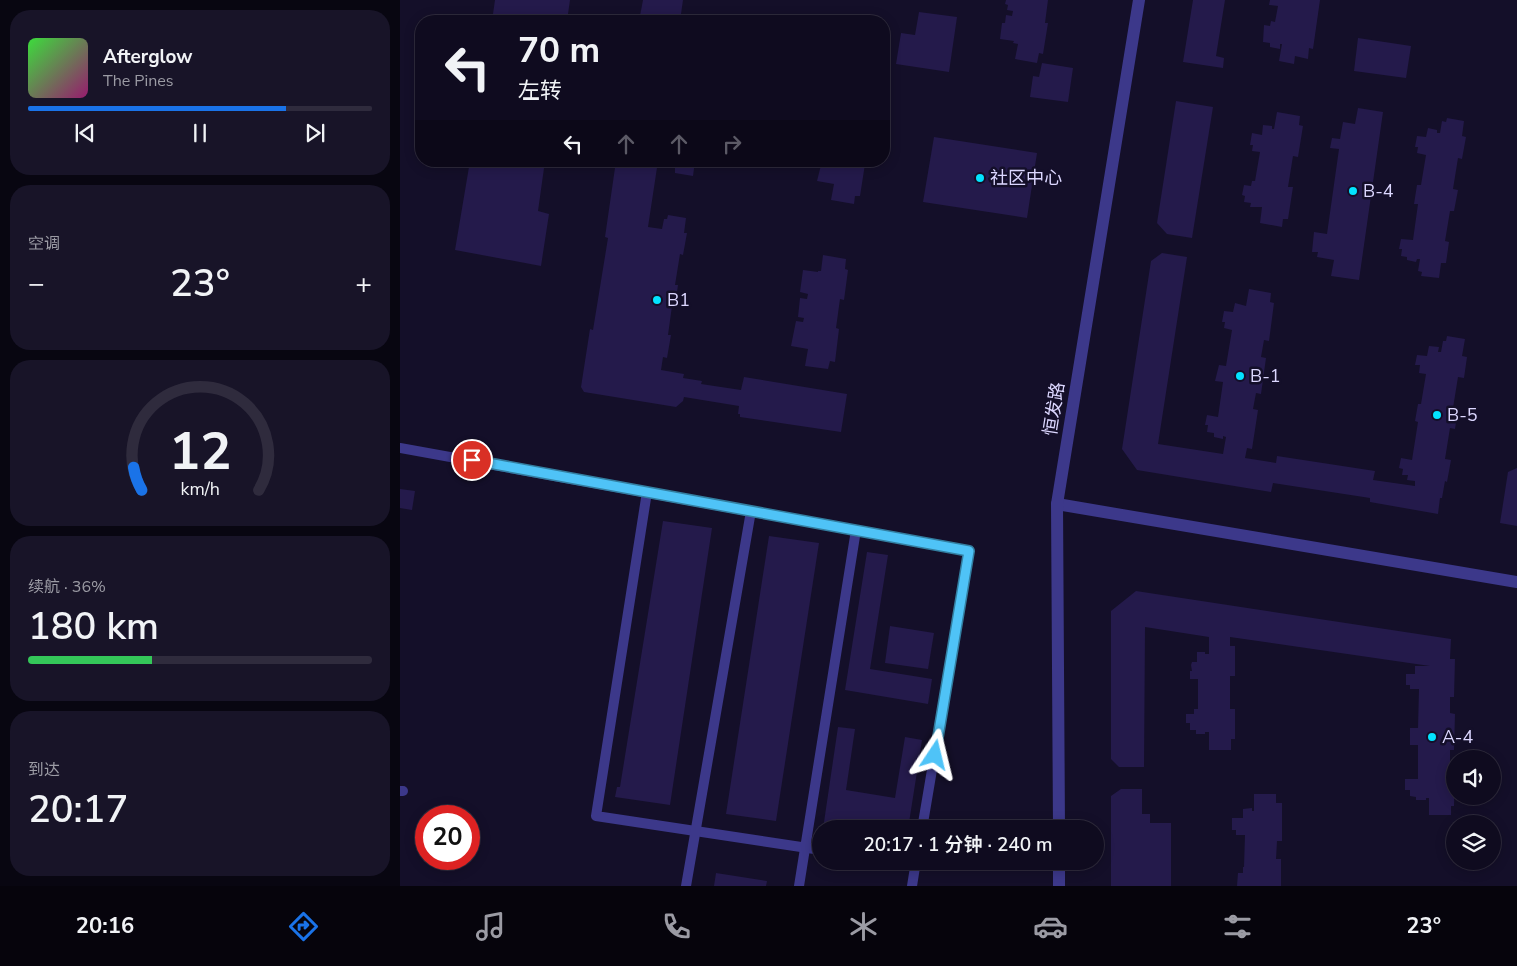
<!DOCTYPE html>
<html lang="zh">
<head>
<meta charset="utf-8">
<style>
	body { margin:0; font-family:"Nunito Sans","Noto Sans SC",sans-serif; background:#181428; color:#f1f3f6; height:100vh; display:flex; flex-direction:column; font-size:19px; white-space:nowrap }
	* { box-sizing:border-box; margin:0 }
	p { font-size:16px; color:#9b9ba4 }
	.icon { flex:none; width:28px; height:28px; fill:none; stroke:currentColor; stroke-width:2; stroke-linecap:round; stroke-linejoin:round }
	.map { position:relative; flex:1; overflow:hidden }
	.sheet { display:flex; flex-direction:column; gap:10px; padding:10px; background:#080611; width:400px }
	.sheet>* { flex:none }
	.guide { position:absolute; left:15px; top:15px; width:475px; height:152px; border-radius:20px; box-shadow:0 2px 12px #0003,0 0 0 1px #2f2b3d; background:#0f0b1f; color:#f1f3f6; overflow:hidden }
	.controls { position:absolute; left:1046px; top:750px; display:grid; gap:10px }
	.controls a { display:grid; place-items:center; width:55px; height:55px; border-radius:50%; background:#0f0b1f; box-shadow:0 2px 12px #0003,0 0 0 1px #2f2b3d; font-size:25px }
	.speed { position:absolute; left:15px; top:805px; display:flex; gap:10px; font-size:25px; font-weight:700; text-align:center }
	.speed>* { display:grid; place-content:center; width:65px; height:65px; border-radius:50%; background:#0f0b1f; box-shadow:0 2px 12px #0003,0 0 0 1px #2f2b3d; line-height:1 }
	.speed .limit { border:8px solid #d22; background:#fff; color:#111 }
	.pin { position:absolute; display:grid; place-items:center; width:42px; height:42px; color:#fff; margin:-21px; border:2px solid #fff; border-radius:50%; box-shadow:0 1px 5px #0007 }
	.me { position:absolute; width:55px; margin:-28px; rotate:10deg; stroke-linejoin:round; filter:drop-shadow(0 0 4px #0008) }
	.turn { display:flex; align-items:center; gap:18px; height:105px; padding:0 20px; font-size:22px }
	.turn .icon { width:65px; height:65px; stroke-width:2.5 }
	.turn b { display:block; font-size:35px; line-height:42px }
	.lanes { display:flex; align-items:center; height:48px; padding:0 20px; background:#0003; justify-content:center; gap:25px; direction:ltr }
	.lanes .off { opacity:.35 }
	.big { font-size:38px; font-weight:600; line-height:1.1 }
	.sheet .tile { flex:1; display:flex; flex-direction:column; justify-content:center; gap:8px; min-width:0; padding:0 18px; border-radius:20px; background:#181428 }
	.sheet .dial { align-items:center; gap:0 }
	.dial svg { height:130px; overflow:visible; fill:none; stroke:#2f2b3d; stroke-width:7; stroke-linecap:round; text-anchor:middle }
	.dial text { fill:#f1f3f6; stroke:none }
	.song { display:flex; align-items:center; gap:15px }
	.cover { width:60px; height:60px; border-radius:8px; background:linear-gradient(135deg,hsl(120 70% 55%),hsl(320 70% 35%)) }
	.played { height:5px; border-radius:2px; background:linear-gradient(90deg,#1a73e8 75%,#2f2b3d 75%) }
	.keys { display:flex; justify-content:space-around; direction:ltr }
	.heat { display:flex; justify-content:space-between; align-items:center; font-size:28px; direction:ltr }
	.charge { height:8px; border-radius:4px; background:linear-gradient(90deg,#34c759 36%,#2f2b3d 0) }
	.trip { position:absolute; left:412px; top:820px; width:292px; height:50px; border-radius:25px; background:#0f0b1f; box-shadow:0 2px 12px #0003,0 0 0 1px #2f2b3d; font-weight:600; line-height:50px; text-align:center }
	.menu { display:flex; height:80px; justify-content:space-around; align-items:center; background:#06040c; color:#9b9ba4 }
	.menu .icon { width:35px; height:35px }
	.menu .active { color:#1a73e8 }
	.menu b { font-size:22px; color:#f1f3f6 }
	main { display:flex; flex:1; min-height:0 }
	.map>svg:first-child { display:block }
	.building { fill:#241a4b }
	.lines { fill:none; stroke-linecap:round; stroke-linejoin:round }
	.lane { stroke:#3c388a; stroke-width:10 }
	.street { stroke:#3c388a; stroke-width:12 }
	.route-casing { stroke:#337fa1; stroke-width:12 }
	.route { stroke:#4fc3f7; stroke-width:9 }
	.poi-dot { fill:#03e3ff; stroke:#140f29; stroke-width:2 }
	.labels { text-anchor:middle; stroke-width:5; stroke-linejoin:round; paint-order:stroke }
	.poi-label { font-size:18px; fill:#dcd7ff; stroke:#140f29; text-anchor:start }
	.street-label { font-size:18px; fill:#dcd7ff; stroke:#140f29 }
</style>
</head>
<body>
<main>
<section class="sheet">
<div class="tile">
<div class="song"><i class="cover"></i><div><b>Afterglow</b><p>The Pines</p></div></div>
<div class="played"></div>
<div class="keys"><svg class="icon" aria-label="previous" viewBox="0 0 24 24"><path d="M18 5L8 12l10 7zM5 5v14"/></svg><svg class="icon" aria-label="pause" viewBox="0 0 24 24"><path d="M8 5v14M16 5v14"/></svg><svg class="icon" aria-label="next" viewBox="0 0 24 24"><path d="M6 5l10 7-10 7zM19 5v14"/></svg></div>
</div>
<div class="tile"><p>空调</p>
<div class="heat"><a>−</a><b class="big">23°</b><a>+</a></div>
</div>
<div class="tile dial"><svg viewBox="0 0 100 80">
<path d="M14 69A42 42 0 1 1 86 69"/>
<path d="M14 69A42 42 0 0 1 9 55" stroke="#1a73e8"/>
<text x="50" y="56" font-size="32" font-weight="700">12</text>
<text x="50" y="72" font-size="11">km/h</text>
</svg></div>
<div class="tile"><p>续航 · 36%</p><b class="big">180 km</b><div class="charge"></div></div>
<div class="tile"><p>到达</p><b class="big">20:17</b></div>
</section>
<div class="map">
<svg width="1117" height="886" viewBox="0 0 1117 886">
	<rect width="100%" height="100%" fill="#140f29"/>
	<g class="building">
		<path d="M95 0H170L167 21H92Z"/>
		<path d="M243 0H283L280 21H239Z"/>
		<path d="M606 0H648L645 23H648L643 54 639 53 637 63 615 59 618 44 613 43 614 41 600 39 602 23H605L606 15 612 16 613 11 607 10 608 5 605 4Z"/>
		<path d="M793 0H825L816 56 824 58 823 68 783 62Z"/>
		<path d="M870 0H920L913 49 909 48 908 59 895 56 894 64 879 61 882 44H880V49L870 47V43L863 42 864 25 870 26 871 21 875 22 878 6 869 5Z"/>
		<path d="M519 12 557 17 549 72 496 64 501 33 515 35Z"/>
		<path d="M958 38 1011 46 1006 78 954 71Z"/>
		<path d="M642 63 673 68 668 102 630 97 633 76 639 77Z"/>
		<path d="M776 101 813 107 792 238 767 234 757 223Z"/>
		<path d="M958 108 983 112 959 280 931 276 934 260 917 257 918 252H912L914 232 927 234 939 149 930 148 932 138 940 139 943 122 955 124Z"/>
		<path d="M877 112 900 116 899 125 903 126 898 157 893 156 888 187H893L888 219H883L882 227 860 223 862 207H850L851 203 844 202 845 196 842 195 844 185 851 186 852 181H855L860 152 852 151 853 145H850L852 133 862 135 863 125 872 126V129H874Z"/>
		<path d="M1047 118 1064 121 1062 136 1066 137 1062 159 1058 158 1053 189 1058 190 1054 211H1050L1045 241 1049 242 1046 263H1041L1039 278 1021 276 1022 272 1018 271 1020 259H1017L1016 262 1007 260V257L1001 256 1002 249H999L1001 239 1013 240 1018 204H1014L1017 185H1021L1026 155 1017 153 1018 147H1015L1017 136 1026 137 1028 128 1037 130V133H1040L1042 121 1046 122Z"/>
		<path d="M534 137 637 153 627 218 523 202Z"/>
		<path d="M70 161H145L138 211 149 214 141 266 55 250Z"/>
		<path d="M216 161H258L248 227 262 229 264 219H267L268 215 286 218 284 233H287L283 255 280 254 275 285H278L275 306H272L268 335H271L267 358 263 357 261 370 284 374 283 378 302 381 301 384 341 390 344 377 447 394 441 432 340 417V414H338L339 406 284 397 283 401 276 407 184 392 181 387 190 329 193 330 208 238 205 237Z"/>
		<path d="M272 161H295L293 176 275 173V167L271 166Z"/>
		<path d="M422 161H462V163L465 164 460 196H455L454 204 431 200 434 184 417 181Z"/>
		<path d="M762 253 787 257 758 444 823 454 826 437 823 436V439L814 437V433L807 432 808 425H805L807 415 818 417 823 382 815 381 819 365 826 366 832 330 824 328 825 322H822L824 311 833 312 835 303 846 306 849 289 871 293 870 302 874 303 869 341 864 340 861 357 866 358 861 394 856 393 853 409 858 410 852 449 847 448 845 458 876 463 877 456 975 471 973 480 1015 486V481L1007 480 1008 475H1002L1003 469 999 468 1001 458 1012 460 1018 422 1015 421 1018 404H1021L1026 374 1019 373 1020 365H1015L1017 355 1027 356 1029 346 1039 347 1038 352H1041L1043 341H1046L1047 336 1065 339 1062 356 1067 357 1064 378 1058 377 1053 408 1058 409 1055 429 1050 428 1045 459 1051 460 1047 482 1045 481 1042 498H1040L1038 514 970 502V498L873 483 871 492 737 470 722 449 751 261Z"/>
		<path d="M423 255 446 259 445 269 448 270 444 300 440 299 436 328 439 329 435 362 430 361 428 369 405 366 408 349 391 346 396 321 403 322 404 318 398 317 400 298 407 299 408 294 400 292 403 270 418 272V271H421Z"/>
		<path d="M1117 468V526L1100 523 1108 472Z"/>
		<path d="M0 489 15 491 12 510 0 508Z"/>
		<path d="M263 521 312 528 270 805 215 797 217 787H220Z"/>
		<path d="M369 536 419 543 376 821 326 814Z"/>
		<path d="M467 552 488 555 470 669 532 679 528 704 445 690Z"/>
		<path d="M736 591 1051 639 1050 659H1055L1054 697H1050V713L1055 714 1054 750H1050V768H1055L1054 806H1051V815H1029V798H1026V800H1016V797L1010 796V790H1005V779H1018V745H1010V728H1018L1019 689H1010V685H1006V674H1015V666H1030L830 637V646H835V676H830V709H835V739H831V750H809V732H805V734H796V730H790V723H786V714H794V709H798V679H790V671H792L791 665 792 662H797V652H805V654H809V637L745 627 744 767H719L711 759V611Z"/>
		<path d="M490 626 534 633 528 669 485 663Z"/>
		<path d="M438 727 455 729 446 790 495 798 505 737 522 740 508 829H423Z"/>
		<path d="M721 789H742V814H750V823H771V886H711V796Z"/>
		<path d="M854 794H876V803H882V841H877L876 859H881V886H837L838 873H843V867H844L845 835H836V830H832V818H843V809L852 808V811H854Z"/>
		<path d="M316 873 367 881 366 886H314Z"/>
	</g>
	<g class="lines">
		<g class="lane">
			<path d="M0 448 569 551 522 829"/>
			<path d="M247 492 196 816 421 850"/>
			<path d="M0 791H3"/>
			<path d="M493 861 516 865"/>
			<path d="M286 886 351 511"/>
			<path d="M399 886 456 530"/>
			<path d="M512 886 516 861"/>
		</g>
		<g class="street">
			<path d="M657 504 1117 582"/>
			<path d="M659 829 657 504 739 0"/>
			<path d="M659 861V886"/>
		</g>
	</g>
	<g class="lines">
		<g class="route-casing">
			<path id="route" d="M72 460 569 551 535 755"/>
		</g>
		<use href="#route" class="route"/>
	</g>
	<g class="poi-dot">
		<circle cx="580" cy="178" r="5"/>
		<circle cx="953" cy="191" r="5"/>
		<circle cx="257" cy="300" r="5"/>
		<circle cx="840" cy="376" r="5"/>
		<circle cx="1037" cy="415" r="5"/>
		<circle cx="1032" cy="737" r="5"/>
	</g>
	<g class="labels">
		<g class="poi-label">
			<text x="590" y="184">社区中心</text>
			<text x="963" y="197">B-4</text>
			<text x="267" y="306">B1</text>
			<text x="850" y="382">B-1</text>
			<text x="1047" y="421">B-5</text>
			<text x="1042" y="743">A-4</text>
		</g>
		<g class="street-label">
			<text transform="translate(654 409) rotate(-81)" y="6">恒发路</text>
		</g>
	</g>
</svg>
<div class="controls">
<a><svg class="icon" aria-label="sound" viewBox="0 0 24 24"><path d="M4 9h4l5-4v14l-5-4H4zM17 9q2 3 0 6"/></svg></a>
<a><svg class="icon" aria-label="layers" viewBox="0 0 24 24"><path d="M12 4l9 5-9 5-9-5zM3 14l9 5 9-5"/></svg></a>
</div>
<div class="speed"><div class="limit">20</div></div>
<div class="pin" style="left:72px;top:460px;background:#d93025"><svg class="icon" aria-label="arrive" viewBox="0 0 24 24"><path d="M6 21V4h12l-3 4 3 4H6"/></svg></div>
<svg class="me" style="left:535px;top:755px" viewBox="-20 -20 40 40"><path d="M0-17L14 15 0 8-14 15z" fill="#4fc3f7" stroke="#fff" stroke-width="4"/></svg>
<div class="trip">20:17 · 1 分钟 · 240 m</div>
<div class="guide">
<div class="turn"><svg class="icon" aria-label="left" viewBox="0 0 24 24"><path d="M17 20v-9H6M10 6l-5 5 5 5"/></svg><div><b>70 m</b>左转</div></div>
<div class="lanes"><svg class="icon" aria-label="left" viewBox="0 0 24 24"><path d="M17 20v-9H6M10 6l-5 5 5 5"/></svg><svg class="icon off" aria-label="ahead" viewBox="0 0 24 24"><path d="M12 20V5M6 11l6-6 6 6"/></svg><svg class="icon off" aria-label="ahead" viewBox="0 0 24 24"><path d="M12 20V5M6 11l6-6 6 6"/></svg><svg class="icon off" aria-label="right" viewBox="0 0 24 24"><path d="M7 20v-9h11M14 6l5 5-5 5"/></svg></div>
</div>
</div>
</main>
<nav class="menu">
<b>20:16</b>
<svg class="icon active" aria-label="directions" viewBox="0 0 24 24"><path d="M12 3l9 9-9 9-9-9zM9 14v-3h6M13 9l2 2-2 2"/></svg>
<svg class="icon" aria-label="music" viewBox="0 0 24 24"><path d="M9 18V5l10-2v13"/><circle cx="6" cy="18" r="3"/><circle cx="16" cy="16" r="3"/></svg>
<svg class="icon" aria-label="phone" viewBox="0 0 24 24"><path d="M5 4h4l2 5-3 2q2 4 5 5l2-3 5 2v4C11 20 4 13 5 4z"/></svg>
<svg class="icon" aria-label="climate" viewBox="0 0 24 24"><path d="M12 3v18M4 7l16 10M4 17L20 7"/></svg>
<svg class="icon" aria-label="car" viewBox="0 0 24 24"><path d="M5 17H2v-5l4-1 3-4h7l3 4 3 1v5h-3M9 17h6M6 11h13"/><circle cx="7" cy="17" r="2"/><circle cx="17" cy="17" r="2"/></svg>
<svg class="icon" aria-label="filters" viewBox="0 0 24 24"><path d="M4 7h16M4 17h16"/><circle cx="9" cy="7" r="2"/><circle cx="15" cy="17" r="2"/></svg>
<b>23°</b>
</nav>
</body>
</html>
